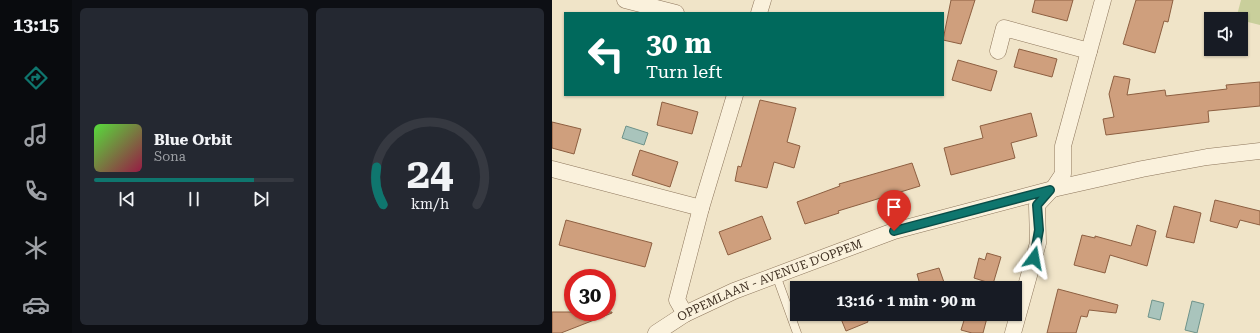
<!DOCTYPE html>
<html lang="en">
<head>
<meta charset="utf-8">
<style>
	body { margin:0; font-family:"Roboto Serif",serif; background:#242831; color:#f1f3f6; height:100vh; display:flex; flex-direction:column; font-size:15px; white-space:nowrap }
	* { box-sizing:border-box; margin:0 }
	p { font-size:13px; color:#9ea1a6 }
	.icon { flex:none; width:22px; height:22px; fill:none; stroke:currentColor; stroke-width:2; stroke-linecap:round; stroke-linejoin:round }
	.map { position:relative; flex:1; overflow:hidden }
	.sheet { display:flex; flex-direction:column; gap:8px; padding:8px; background:#0d0f14; width:480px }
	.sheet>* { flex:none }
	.banner { position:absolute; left:12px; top:12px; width:380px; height:84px; border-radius:0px; box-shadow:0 1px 3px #0004; background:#00695c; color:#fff; overflow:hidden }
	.fabs { position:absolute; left:652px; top:12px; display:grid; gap:8px }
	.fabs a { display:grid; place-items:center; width:44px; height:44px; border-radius:0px; background:#171b24; box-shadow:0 1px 3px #0004; font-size:20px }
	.speed { position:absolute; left:12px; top:269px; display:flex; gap:8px; font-size:20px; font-weight:700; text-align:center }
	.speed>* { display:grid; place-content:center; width:52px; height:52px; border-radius:50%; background:#171b24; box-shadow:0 1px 3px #0004; line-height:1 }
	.speed .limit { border:6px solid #d22; background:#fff; color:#111 }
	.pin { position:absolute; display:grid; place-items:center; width:34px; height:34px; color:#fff; margin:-41px -17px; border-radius:50% 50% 50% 0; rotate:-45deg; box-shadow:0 0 4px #0007 }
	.pin .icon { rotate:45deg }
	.me { position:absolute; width:44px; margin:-22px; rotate:13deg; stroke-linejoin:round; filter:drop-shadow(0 0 3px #0008) }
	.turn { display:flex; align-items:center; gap:14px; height:84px; padding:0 16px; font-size:18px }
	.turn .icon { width:52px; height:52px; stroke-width:2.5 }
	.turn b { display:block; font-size:28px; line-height:34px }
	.sheet .card { flex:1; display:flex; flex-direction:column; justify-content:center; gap:6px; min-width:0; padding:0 14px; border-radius:6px; background:#242831 }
	.sheet .dial { align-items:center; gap:0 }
	.dial svg { height:104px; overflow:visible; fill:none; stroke:#363941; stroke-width:7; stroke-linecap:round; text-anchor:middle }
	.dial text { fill:#f1f3f6; stroke:none }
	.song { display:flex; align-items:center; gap:12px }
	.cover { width:48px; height:48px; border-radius:6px; background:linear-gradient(135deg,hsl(110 70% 55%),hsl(340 70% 35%)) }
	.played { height:4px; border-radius:2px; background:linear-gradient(90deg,#0f766e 80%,#363941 80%) }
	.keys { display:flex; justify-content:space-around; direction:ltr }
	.sheet .tiles { flex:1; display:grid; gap:8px; grid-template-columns:repeat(2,1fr) }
	.trip { position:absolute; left:238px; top:281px; width:232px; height:40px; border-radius:0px; background:#171b24; box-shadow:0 1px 3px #0004; font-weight:700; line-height:40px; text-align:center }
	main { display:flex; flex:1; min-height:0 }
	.tab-bar { display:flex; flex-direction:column; width:72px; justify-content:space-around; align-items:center; background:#090b0e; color:#9ea1a6 }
	.tab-bar .icon { width:28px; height:28px }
	.tab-bar .on { color:#0f766e }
	.tab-bar b { font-size:18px; color:#f1f3f6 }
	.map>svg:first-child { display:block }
	.green { fill:#c9cf9b }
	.water { fill:#a9c4bc; stroke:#6f938a }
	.building { fill:#cf9f7d; stroke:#8d5f41 }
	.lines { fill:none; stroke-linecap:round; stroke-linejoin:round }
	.service-casing { stroke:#8d765c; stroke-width:9 }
	.minor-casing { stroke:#8d765c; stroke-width:17 }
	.service { stroke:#faf1dc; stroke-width:8 }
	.minor { stroke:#faf1dc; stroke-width:16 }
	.route-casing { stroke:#0a4d48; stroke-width:10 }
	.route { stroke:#0f766e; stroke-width:7 }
	.labels { text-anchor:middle; stroke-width:4; stroke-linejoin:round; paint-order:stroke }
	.street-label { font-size:12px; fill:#3d2e20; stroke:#f7eed8 }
</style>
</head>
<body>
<main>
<nav class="tab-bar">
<b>13:15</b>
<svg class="icon on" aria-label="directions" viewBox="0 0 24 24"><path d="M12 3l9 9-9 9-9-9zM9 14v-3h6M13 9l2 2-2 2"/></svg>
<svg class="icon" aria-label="music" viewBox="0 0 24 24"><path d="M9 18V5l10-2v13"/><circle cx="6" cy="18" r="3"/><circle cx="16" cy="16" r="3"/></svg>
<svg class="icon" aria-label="phone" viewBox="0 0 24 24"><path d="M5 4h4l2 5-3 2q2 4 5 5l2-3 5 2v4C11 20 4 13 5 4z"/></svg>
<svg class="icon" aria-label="climate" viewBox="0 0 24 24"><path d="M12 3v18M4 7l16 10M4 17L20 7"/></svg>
<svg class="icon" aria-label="car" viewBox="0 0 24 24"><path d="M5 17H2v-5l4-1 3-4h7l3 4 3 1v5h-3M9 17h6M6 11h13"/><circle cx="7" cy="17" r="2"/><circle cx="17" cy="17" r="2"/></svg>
</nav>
<section class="sheet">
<div class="tiles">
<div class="card">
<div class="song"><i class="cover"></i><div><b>Blue Orbit</b><p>Sona</p></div></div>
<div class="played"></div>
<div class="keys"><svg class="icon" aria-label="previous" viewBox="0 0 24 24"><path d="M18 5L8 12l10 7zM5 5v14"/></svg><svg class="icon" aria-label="pause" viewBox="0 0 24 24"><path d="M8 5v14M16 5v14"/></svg><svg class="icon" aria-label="next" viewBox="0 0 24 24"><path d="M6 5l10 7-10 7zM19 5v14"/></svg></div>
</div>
<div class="card dial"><svg viewBox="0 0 100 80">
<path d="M14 69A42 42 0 1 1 86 69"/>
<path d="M14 69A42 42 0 0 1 9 40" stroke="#0f766e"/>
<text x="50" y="56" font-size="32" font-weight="700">24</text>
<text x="50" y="72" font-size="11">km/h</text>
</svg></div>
</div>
</section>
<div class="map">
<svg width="708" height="333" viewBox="0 0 708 333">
	<rect width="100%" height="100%" fill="#f0e4c8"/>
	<path class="green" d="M689 0H708V25L684 19Z"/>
	<g class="water">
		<path d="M74 126 96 133 92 145 70 138Z"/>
		<path d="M600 300 612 303 608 320 596 317Z"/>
		<path d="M640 301 652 304 645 333 633 330Z"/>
	</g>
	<g class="building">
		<path d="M399 0H423L409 44 391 40Z"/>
		<path d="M483 0H521L515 21 480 12Z"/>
		<path d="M584 0H621L616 22 612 21 603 53 571 44Z"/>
		<path d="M467 49 505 59 500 77 462 67Z"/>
		<path d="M406 60 445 71 439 91 400 80Z"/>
		<path d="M562 76 578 79 575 95 613 90 614 96 675 89 674 85 708 82V106L656 111 657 122 554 135 551 119 562 117 557 94Z"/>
		<path d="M208 100 244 108 235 142 248 146 242 168 222 162 215 188 183 181 186 166 189 167Z"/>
		<path d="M110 102 146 112 140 134 105 125Z"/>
		<path d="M479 113 485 136 459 143 463 158 399 175 392 148 431 138 428 126Z"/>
		<path d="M0 122 29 129 22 154 0 148Z"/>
		<path d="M88 150 126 162 118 187 80 175Z"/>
		<path d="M360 163 368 186 286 211 287 213 253 224 245 202 288 186 287 184Z"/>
		<path d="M663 200 708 211V225L688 220 685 228 658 221Z"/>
		<path d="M622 206 649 213 642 243 614 237Z"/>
		<path d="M210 216 219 239 176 255 167 232Z"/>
		<path d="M14 220 100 243 93 267 7 245Z"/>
		<path d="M585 225 604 231 595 266 558 255 553 273 522 265 530 235 543 238V236L579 246Z"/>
		<path d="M435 253 449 257 441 284 422 278 427 258 433 260Z"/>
		<path d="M387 268 394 288H369L365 274Z"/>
		<path d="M506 289 566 305 564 313 537 310 535 317 529 316 524 333H495Z"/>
		<path d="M0 312H60V313L9 333H0Z"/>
		<path d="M287 314H313L316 322 294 331Z"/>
		<path d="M414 314H436L431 333H420L409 330Z"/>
	</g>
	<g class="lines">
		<g class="service-casing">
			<path id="service" d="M224 275 245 333"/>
		</g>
		<g class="minor-casing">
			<g id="minor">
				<path d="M73 0 124 13"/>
				<path d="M207 13 211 0"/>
				<path d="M446 51 452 28 537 51"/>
				<path d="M0 169 149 208"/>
				<path d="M501 189 511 174V146L551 0"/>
				<path d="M133 314 125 300 149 208 183 95"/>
				<path id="s1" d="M104 333 133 314 182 291 342 231 501 189 590 169 655 157 708 151"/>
				<path d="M461 333 486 243 485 205 499 190"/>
			</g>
		</g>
		<use href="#service" class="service"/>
		<use href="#minor" class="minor"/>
	</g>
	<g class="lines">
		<g class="route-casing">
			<path id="route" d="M342 231 498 190 485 205 487 230 482 258"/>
		</g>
		<use href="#route" class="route"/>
	</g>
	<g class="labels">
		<g class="street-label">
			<text dy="4" stroke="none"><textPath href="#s1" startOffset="126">OPPEMLAAN - AVENUE D'OPPEM</textPath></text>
		</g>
	</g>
</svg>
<div class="fabs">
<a><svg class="icon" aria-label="sound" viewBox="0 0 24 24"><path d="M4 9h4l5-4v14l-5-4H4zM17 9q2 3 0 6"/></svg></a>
</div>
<div class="speed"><div class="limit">30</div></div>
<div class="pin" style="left:342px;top:231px;background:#d93025"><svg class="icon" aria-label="arrive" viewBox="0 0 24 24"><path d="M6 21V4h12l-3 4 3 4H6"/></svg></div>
<svg class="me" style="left:482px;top:258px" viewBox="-20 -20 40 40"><path d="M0-17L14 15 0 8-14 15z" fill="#0f766e" stroke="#fff" stroke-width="4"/></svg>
<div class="trip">13:16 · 1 min · 90 m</div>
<div class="banner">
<div class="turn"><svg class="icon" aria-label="left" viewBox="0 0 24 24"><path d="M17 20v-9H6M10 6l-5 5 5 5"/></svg><div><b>30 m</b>Turn left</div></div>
</div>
</div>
</main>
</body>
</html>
